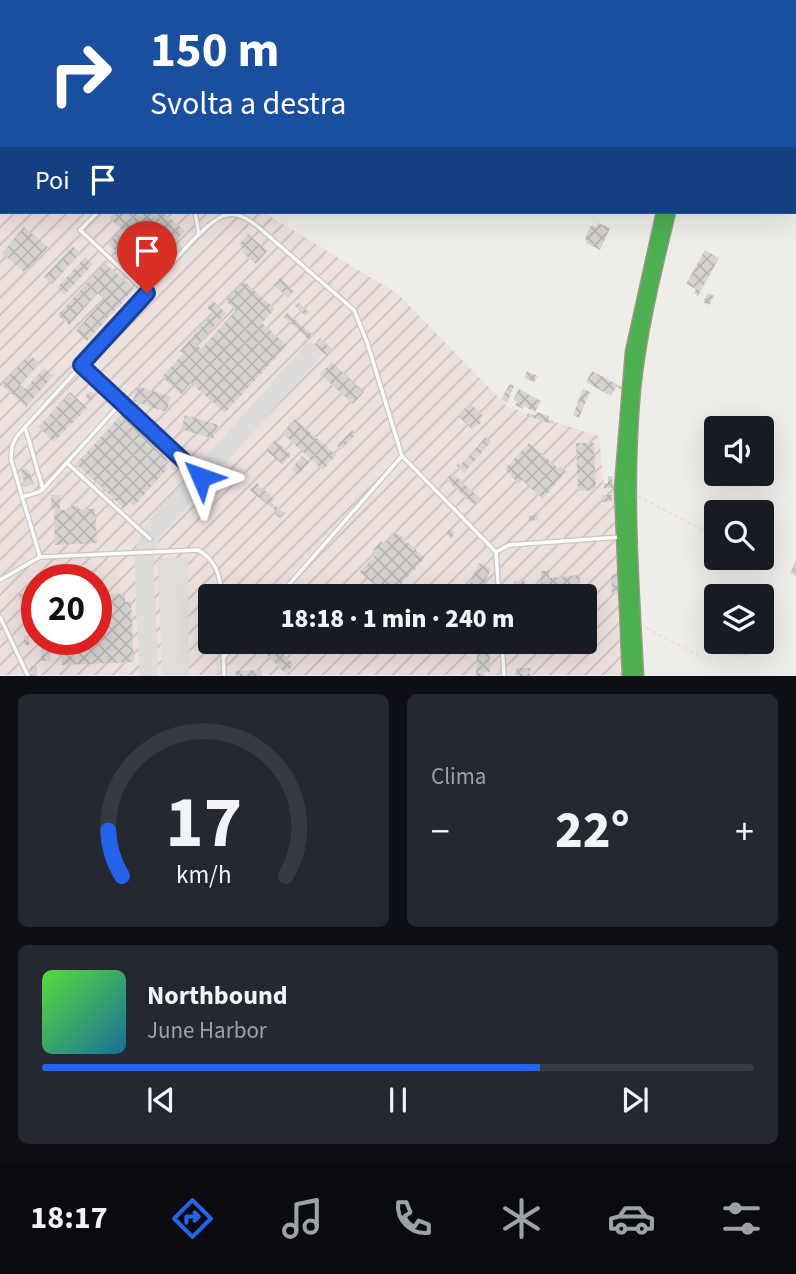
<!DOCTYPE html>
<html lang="it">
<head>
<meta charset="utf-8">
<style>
	body { margin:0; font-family:"Source Sans 3",sans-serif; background:#242831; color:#f1f3f6; height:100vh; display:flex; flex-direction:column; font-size:26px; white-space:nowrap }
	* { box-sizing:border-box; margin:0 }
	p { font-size:23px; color:#9ea1a6 }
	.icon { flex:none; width:38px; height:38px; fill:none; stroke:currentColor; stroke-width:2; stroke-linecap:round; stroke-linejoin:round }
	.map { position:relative; height:676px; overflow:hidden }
	.side { display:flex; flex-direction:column; gap:18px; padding:18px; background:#0d0f14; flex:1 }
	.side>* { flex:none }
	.hud { position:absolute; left:0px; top:0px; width:796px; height:214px; box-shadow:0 7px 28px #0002; background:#1a4fa0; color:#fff; overflow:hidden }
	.buttons { position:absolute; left:704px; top:416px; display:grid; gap:14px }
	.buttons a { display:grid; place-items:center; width:70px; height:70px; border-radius:7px; background:#171b24; box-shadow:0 7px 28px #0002; font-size:35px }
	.speed { position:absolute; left:21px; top:564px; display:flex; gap:14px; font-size:35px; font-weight:700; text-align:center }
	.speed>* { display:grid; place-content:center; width:91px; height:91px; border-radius:50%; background:#171b24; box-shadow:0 7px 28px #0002; line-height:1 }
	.speed .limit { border:10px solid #d22; background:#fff; color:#111 }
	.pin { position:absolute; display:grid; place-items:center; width:60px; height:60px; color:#fff; margin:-72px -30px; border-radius:50% 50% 50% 0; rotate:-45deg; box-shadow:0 0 7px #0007 }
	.pin .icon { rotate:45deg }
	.me { position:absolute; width:77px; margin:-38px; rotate:313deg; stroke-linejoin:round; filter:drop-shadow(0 0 5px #0008) }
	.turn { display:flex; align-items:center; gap:24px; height:147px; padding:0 35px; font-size:32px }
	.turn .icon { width:91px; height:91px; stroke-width:2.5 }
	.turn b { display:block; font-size:49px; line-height:60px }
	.then { display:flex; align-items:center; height:66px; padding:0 35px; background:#0003; gap:14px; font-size:26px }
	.big { font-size:52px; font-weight:800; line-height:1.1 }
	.side .tile { flex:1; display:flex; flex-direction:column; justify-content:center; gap:10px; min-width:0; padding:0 24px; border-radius:10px; background:#242831 }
	.side .dial { align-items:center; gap:0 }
	.dial svg { height:182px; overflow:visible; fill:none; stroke:#363941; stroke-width:7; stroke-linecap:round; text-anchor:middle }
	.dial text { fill:#f1f3f6; stroke:none }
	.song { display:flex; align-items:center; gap:21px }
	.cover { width:84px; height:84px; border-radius:10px; background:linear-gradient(135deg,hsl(110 70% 55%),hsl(200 70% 35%)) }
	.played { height:7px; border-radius:4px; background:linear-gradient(90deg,#2563eb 70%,#363941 70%) }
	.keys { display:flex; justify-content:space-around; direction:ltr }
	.heat { display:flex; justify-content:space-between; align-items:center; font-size:38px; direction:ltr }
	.side .tiles { flex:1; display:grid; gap:18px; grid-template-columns:1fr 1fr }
	.tile:last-child { grid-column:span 2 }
	.trip { position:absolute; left:198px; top:584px; width:399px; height:70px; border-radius:7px; background:#171b24; box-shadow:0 7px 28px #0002; font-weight:800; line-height:70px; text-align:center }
	.menu { display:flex; height:112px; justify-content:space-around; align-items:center; background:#090b0e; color:#9ea1a6 }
	.menu .icon { width:49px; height:49px }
	.menu .current { color:#2563eb }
	.menu b { font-size:32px; color:#f1f3f6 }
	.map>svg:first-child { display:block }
	.military { fill:url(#military-furrows); fill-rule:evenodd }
	.airport { fill:#dfdcd9 }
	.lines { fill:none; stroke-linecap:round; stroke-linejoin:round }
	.taxiway { stroke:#dddcda; stroke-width:19 }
	.building { fill:url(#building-cross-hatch) }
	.lane-casing { stroke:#c8c7c6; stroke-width:6 }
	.street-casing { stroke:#c8c7c6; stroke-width:10 }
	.fast-casing { stroke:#9a9981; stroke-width:13 }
	.slow-casing { stroke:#9a9981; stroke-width:13 }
	.path { stroke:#ecdbdb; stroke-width:2; stroke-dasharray:3.5 3.5; stroke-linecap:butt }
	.lane { stroke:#fdfcfc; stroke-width:3.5 }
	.street { stroke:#fdfcfc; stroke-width:8 }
	.fast { stroke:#4caf50; stroke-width:10 }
	.slow { stroke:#ffc107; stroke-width:10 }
	.route-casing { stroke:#184099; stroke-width:18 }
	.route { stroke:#2563eb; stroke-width:12 }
</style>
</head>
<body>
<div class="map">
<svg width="796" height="676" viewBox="0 0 796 676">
	<defs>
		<pattern id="military-furrows" width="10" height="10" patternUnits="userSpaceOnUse" patternTransform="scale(1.75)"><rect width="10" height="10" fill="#ede1de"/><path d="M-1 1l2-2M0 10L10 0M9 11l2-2" fill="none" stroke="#cbc1be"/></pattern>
		<pattern id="building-cross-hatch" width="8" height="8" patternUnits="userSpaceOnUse" patternTransform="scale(1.75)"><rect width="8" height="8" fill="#d6d3d0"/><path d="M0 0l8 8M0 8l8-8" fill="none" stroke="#b7b5b2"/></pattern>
	</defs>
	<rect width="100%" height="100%" fill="#efedea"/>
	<path class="military" d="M0 180H2V212H263L398 294 508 407 599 436 604 487 617 488 631 675H0ZM37 579H96V639H37ZM210 597H584V642H210Z"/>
	<path class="airport" d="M188 557 189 675H162L158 559Z"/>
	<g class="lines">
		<path class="taxiway" d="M149 676 144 567 145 551 153 530 312 352"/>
	</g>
	<g class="building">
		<path d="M114 212H163L185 231 144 276 127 261 141 246 109 218Z"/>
		<path d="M598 223 610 228 600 250 586 243 587 240 585 239 590 227 593 225 596 227Z"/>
		<path d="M24 227 48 247 25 273 2 253Z"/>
		<path d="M117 233 134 249 125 259 108 244Z"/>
		<path d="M248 234 267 251 256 264 242 252 244 249 239 245Z"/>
		<path d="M73 246 80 253 52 284 44 277Z"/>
		<path d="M705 250 719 258 698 296 694 293 696 289 686 284Z"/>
		<path d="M85 257 93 264 64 295 57 288Z"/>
		<path d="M105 263 134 289 87 341 76 331 104 299 98 293 69 325 58 315Z"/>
		<path d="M280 278 294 291 288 298 274 285Z"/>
		<path d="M244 281 275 309 262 323 287 345 225 413 191 383 181 394 162 377 183 354 180 351 213 313 207 308 213 301 226 313 197 345 201 349 236 310 226 301Z"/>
		<path d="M708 293 714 296 709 305 703 302Z"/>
		<path d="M299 303 309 312 306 316 295 306Z"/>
		<path d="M287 313 313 335 309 340 284 317Z"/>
		<path d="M320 338 333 350 327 356 314 345Z"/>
		<path d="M30 355 40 363 20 385 25 389 44 368 53 376 26 407 2 385Z"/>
		<path d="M332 362 364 392 353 404 320 374Z"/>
		<path d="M527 371 538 376 534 382 524 378Z"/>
		<path d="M592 371 622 387 621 389 616 387 611 396 586 382Z"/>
		<path d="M510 384 514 386 507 403 501 399Z"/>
		<path d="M138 386 171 397 166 412 133 401Z"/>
		<path d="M519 389 541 401 535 412 524 406 523 409 515 405 517 402 513 399Z"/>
		<path d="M583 389 590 392 579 418 573 415Z"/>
		<path d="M90 391 95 395 90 401 85 397Z"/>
		<path d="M70 392 87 408 54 442 38 427Z"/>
		<path d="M470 403 483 416 480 420 482 422 472 429 458 416Z"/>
		<path d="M537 412 549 416 548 419 554 421 553 424 527 416 528 413 536 415Z"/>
		<path d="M122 414 170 457 164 464 168 468 134 506 130 502 124 508 76 464Z"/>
		<path d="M185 415 218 425 213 439 181 429Z"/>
		<path d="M295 419 336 455 323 470 282 433Z"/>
		<path d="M352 430 356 434 341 450 337 446Z"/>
		<path d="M486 437 491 442 464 473 456 465 457 463 460 466Z"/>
		<path d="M275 440 291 455 282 464 266 450Z"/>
		<path d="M529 443 558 468 560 466 566 471 543 499 522 480 519 484 505 469Z"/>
		<path d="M576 443H594L596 490 578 491Z"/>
		<path d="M302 456 309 463 298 475 291 469Z"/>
		<path d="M27 468 34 484 25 487 21 470Z"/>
		<path d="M452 473 480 498 474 505 446 479Z"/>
		<path d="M608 476H612L613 488H604V483H608Z"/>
		<path d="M257 483 260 486 258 488 261 487 275 500 272 503 285 513 280 518 275 514 277 512 250 490Z"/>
		<path d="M51 495H60V510H69V506H79V509H95L97 543 55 545 54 509H51Z"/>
		<path d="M602 495H612V501L603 502Z"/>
		<path d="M537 514 539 519 530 522 528 517Z"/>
		<path d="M450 529 455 533 451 539 446 534Z"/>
		<path d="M396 532 425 558 389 597 360 572 376 554 373 550 381 541 384 544Z"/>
		<path d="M796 561V576L790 573Z"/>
		<path d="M479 563 491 569 481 590 469 585Z"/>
		<path d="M541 571H549V578L579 575 580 583 576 584V597H540Z"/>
		<path d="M618 574 621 593 612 594 611 575Z"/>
		<path d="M514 581H525L526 597H514Z"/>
		<path d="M255 590 256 597H234L244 592Z"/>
		<path d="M37 593 36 600 20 601 19 594Z"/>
		<path d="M125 594V602L131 601 134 662 62 665V656L59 657 58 639H96V595Z"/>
		<path d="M28 603 29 617H21L20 604Z"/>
		<rect x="24" y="636" width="5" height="9"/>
		<path d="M41 639H50L51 661H41Z"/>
		<path d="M268 642H271L294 665 285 673 261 649Z"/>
		<path d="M719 642H744L742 649 747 652 745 655 736 645 731 654 718 645Z"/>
		<rect x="513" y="645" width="8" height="7"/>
		<path d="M490 650V672H484V676H476L477 651Z"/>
		<path d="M30 666 37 667V676H31Z"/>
		<path d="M516 668H530V676H517Z"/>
		<path d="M262 670V676H236V671Z"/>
	</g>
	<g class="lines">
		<g class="lane-casing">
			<g id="lane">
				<path d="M0 193 2 192"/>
				<path d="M98 212 80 230 147 293C163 275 205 220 226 215 237 212 247 219 256 225L354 310 367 342 402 456 496 552 499 597"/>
				<path d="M195 212 199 235"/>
				<path d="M81 365 201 477"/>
				<path d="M25 427 43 489"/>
				<path d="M67 463 150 539"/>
				<path d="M22 497 39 492 43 489 121 403"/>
				<path d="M496 552 509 545 621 537"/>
				<path d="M40 557 11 459 12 446 17 436 147 293"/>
				<path d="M0 580 40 557 198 550C216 560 221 576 221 597"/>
				<path d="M278 597 402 456"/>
				<path d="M0 617 28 676"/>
				<path d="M223 642 224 676"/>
				<path d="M502 642 504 676"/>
				<path d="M223 658 237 642"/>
			</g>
		</g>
		<g class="street-casing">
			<path id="street" d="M66 0 67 2"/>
		</g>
		<g class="fast-casing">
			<g id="fast">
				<path d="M628 676 620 488 631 352 662 212"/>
				<path d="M638 676C633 581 626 485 635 389 641 329 656 270 670 212"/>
			</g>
		</g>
		<g class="slow-casing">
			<path id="slow" d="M750 2 751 0"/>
		</g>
		<g class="path">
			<path d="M210 2 211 0"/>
			<path d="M424 2 425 0"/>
			<path d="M0 176H2"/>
			<path d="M638 496 716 537"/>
			<path d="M757 558 776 568"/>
			<path d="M646 628 700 656"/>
		</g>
		<use href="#lane" class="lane"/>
		<use href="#street" class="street"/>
		<use href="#fast" class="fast"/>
		<use href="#slow" class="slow"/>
	</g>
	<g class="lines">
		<g class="route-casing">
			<path id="route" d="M147 293 81 365 201 477"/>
		</g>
		<use href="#route" class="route"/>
	</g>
</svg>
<div class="buttons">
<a><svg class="icon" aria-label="sound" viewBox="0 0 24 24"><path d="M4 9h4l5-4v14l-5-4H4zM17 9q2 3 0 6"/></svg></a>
<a><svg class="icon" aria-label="search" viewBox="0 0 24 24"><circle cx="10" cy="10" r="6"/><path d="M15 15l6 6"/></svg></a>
<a><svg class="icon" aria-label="layers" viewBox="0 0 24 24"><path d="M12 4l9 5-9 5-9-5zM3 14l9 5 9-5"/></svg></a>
</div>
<div class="speed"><div class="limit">20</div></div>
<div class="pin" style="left:147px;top:293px;background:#d93025"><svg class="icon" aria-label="arrive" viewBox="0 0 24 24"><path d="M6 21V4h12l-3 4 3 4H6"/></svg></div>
<svg class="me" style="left:201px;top:477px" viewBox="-20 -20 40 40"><path d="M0-17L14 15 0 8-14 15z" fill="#2563eb" stroke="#fff" stroke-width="4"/></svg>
<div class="trip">18:18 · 1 min · 240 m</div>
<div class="hud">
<div class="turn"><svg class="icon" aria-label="right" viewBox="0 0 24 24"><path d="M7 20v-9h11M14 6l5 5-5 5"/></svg><div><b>150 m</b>Svolta a destra</div></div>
<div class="then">Poi<svg class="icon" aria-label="arrive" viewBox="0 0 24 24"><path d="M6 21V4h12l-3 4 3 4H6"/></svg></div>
</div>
</div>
<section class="side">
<div class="tiles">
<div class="tile dial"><svg viewBox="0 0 100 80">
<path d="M14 69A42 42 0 1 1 86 69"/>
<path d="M14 69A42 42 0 0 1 8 49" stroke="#2563eb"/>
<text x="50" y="56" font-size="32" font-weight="700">17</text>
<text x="50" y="72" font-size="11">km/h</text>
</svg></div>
<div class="tile"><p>Clima</p>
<div class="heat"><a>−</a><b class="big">22°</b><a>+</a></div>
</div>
<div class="tile">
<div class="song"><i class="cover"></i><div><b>Northbound</b><p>June Harbor</p></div></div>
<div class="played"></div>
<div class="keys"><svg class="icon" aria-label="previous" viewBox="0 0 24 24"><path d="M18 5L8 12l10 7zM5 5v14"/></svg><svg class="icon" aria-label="pause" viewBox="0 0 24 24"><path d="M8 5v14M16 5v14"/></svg><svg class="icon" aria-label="next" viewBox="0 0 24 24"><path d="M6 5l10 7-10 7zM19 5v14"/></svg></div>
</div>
</div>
</section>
<nav class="menu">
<b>18:17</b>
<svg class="icon current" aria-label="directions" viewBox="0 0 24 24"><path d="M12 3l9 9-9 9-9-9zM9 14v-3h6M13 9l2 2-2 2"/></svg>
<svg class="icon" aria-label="music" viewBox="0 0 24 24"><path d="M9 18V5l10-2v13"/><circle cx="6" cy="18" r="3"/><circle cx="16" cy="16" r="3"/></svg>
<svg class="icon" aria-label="phone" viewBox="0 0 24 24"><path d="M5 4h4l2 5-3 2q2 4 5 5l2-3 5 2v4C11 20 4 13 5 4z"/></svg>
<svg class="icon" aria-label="climate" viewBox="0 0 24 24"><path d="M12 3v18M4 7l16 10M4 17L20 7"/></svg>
<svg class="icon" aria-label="car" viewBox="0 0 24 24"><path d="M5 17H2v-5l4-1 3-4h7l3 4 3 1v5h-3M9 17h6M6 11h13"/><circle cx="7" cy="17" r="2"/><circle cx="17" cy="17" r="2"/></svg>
<svg class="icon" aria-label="filters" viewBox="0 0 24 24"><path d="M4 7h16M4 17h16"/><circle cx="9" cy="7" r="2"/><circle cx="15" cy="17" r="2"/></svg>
</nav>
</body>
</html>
